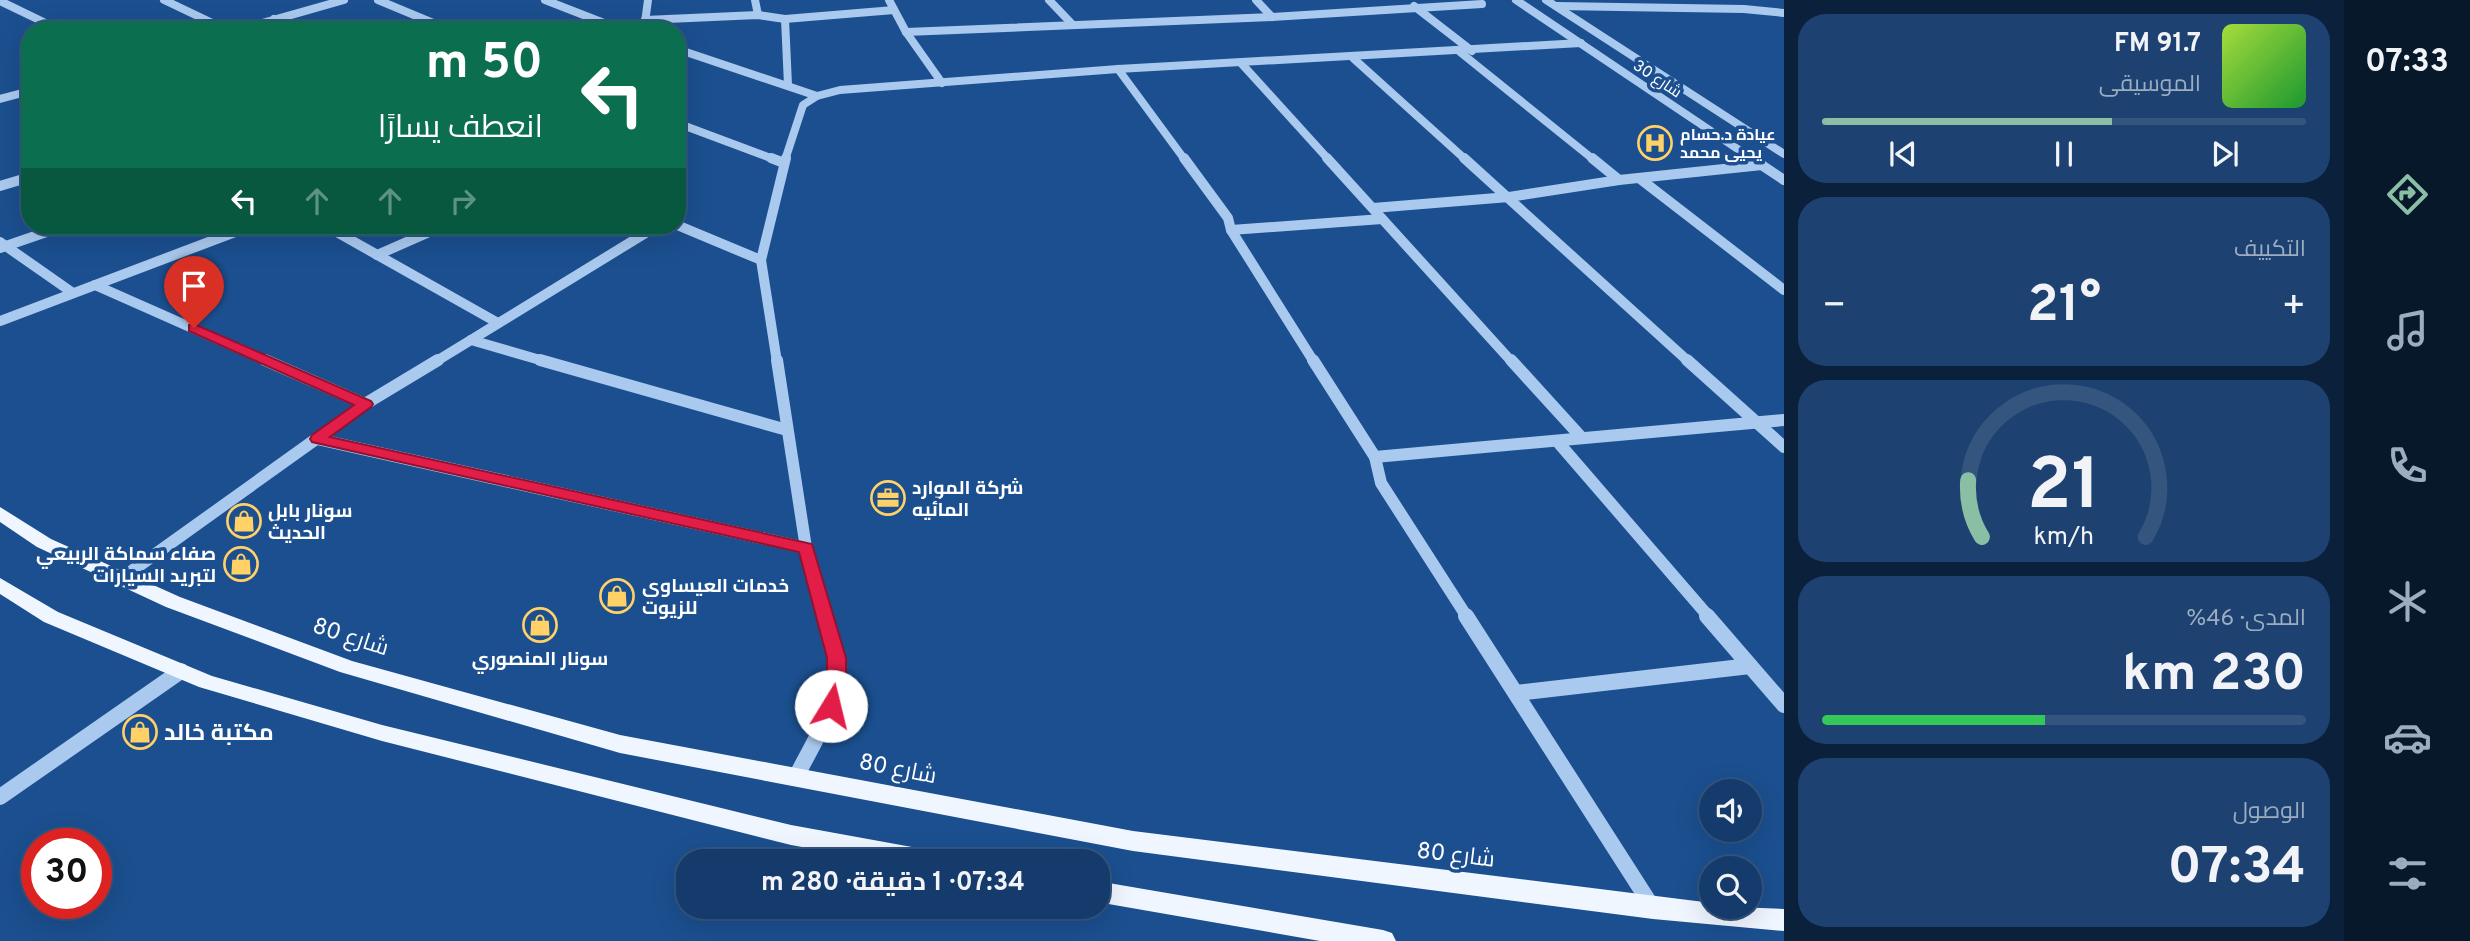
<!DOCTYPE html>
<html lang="ar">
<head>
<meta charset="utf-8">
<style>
	body { margin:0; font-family:Overpass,Cairo,sans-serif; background:#1d4271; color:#f1f3f6; direction:rtl; height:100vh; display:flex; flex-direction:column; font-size:26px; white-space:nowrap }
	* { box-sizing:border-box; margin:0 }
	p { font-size:23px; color:#9dadc1 }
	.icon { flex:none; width:38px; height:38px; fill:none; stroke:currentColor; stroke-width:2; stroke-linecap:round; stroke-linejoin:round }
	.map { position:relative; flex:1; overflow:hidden; direction:ltr }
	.details { display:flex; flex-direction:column; gap:14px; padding:14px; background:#0b203b; width:560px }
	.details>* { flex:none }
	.guide { position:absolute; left:21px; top:21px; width:665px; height:214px; border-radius:28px; box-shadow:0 7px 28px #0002,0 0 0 2px #33557e; direction:rtl; background:#0b6e4f; color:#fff; overflow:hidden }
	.buttons { position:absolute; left:1699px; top:779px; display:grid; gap:14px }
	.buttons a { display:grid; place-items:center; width:63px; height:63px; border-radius:50%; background:#143b6b; box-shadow:0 7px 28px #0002,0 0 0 2px #33557e; font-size:35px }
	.speed { position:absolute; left:21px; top:828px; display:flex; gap:14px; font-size:35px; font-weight:700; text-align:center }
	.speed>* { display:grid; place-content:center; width:91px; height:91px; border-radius:50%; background:#143b6b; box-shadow:0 7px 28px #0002,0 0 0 2px #33557e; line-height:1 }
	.speed .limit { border:10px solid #d22; background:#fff; color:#111 }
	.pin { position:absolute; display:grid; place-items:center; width:60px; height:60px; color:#fff; margin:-72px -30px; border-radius:50% 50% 50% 0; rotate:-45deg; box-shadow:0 0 7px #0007 }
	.pin .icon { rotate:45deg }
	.me { position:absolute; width:77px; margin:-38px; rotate:9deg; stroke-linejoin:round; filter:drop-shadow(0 0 5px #0008) }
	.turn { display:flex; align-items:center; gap:24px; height:147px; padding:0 28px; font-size:32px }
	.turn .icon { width:91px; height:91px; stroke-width:2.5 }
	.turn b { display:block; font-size:49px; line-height:60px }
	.lanes { display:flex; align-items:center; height:66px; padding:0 28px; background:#0003; justify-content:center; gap:35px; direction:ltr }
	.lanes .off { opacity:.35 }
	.big { font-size:52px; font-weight:700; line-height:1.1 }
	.details .tile { flex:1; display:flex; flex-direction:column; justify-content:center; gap:10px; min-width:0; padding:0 24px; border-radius:28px; background:#1d4271 }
	.details .dial { align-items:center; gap:0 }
	.dial svg { height:182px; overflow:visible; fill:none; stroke:#33557e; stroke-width:7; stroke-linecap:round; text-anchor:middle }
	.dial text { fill:#f1f3f6; stroke:none }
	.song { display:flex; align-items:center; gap:21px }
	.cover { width:84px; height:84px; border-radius:10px; background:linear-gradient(135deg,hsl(80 70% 55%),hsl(130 70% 35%)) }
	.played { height:7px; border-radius:4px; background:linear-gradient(90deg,#8abfa5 60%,#33557e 60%) }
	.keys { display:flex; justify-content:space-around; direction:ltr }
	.heat { display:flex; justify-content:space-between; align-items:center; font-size:38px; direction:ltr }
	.charge { height:10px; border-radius:5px; background:linear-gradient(90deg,#34c759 46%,#33557e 0) }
	.trip { position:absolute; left:676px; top:849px; width:434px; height:70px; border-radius:28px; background:#143b6b; box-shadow:0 7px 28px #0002,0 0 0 2px #33557e; font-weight:700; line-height:70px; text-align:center; direction:rtl }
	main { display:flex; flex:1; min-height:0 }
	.tabs { display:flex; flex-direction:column; width:126px; justify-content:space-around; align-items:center; background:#08182b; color:#9dadc1 }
	.tabs .icon { width:49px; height:49px }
	.tabs .current { color:#8abfa5 }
	.tabs b { font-size:32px; color:#f1f3f6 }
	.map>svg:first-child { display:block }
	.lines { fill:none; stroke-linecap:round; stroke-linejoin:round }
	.minor-far3 { stroke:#a9c9ee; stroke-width:8 }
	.minor-far2 { stroke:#a9c9ee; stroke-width:10 }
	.minor-far1 { stroke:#a9c9ee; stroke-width:12 }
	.minor { stroke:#a9c9ee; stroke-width:16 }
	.major { fill:#f0f6ff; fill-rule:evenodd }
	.route { fill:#e11d48; stroke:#92132f; stroke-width:2 }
	.labels { text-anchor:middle; stroke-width:7; stroke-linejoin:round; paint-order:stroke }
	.far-street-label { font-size:16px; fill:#fff; stroke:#1b4f8f }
	.far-poi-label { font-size:16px; font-weight:bold; fill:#fff; stroke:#1b4f8f; text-anchor:start }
	.poi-label { font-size:19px; font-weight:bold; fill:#fff; stroke:#1b4f8f; text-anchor:start }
	.near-street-label { font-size:23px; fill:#fff; stroke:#1b4f8f }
	.near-poi-label { font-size:23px; font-weight:bold; fill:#fff; stroke:#1b4f8f; text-anchor:start }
</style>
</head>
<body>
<main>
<nav class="tabs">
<b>07:33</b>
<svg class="icon current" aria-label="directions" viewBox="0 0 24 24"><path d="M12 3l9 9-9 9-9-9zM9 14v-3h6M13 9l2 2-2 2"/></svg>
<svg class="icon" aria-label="music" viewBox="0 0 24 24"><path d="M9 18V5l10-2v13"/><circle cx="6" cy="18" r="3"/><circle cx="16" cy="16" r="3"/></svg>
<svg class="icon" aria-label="phone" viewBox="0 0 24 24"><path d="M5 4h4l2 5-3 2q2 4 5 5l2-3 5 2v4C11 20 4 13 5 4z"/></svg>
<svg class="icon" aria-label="climate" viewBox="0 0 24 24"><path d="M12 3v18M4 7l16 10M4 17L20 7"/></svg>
<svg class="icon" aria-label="car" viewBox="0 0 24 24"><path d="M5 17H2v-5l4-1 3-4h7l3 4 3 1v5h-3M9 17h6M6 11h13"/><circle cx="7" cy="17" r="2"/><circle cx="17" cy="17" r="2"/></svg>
<svg class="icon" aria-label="filters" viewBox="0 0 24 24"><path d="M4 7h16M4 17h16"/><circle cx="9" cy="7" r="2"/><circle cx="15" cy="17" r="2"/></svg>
</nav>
<section class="details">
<div class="tile">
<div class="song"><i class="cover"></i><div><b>91.7 FM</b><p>الموسيقى</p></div></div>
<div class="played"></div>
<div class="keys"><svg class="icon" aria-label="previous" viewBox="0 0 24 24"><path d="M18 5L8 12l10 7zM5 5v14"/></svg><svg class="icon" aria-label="pause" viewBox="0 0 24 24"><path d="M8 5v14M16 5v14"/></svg><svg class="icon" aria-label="next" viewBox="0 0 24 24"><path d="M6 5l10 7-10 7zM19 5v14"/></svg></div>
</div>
<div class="tile"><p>التكييف</p>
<div class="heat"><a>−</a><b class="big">21°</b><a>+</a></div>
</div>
<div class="tile dial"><svg viewBox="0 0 100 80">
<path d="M14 69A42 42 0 1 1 86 69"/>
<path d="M14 69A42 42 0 0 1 8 44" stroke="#8abfa5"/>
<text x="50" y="56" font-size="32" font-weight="700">21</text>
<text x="50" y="72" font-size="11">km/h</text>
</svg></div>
<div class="tile"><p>المدى · 46%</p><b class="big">230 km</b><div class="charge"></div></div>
<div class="tile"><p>الوصول</p><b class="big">07:34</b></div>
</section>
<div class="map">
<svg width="1784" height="941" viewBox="0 0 1784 941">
	<rect width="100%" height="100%" fill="#1b4f8f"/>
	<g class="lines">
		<g class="minor-far3">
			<path d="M164 0 227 30"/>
			<path d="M378 0 450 30"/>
			<path d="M545 0 622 30"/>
			<path d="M755 0 758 15"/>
			<path d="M889 0 906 32 942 83"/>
			<path d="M1049 0 1072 24"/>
			<path d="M1256 0 1272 17"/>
			<path d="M1516 0 1754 160"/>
			<path d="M1546 0 1784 154"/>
			<path d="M0 1 60 30"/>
			<path d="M1414 6 1472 51"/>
			<path d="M1557 6 1744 9 1784 13"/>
			<path d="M274 19 297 30"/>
			<path d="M785 19 788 85"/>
			<path d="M645 20 758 15 785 19 894 10"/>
			<path d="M238 30 344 0"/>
			<path d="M644 30 648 0"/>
			<path d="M906 32 1272 17 1482 4"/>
			<path d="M677 49 817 96"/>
			<path d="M1460 52 1594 160"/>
			<path d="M1353 58 1466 160"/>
			<path d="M1241 63 1329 160"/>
			<path d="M1118 69 1185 160"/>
			<path d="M0 99 30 91"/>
			<path d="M677 123 776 160"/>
			<path d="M785 160 803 105 817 96 840 90 1118 69 1581 43"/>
		</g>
		<g class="minor-far2">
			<path d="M771 158 784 163"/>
			<path d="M1184 158 1228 218 1231 230 1314 362"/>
			<path d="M1327 158 1512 362"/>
			<path d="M1464 158 1689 362"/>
			<path d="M1592 158 1619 180"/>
			<path d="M1751 158 1784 180"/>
			<path d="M1639 178 1784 290"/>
			<path d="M0 186 30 177"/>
			<path d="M1373 208 1509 197 1619 180 1762 165"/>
			<path d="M677 225 761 260"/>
			<path d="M326 226 498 323"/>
			<path d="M1231 230 1382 219"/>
			<path d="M0 242 73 293"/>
			<path d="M0 248 64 226"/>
			<path d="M377 255 443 226"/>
			<path d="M95 285 269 362"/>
			<path d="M0 321 251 226"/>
			<path d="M471 340 547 362"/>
			<path d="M435 362 657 226"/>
			<path d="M777 362 761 260 786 158"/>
		</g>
		<g class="minor-far1">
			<path d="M265 360 365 404"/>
			<path d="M540 360 787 430"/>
			<path d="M777 360 806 548 826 617"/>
			<path d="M1313 360 1375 457 1381 483 1467 617"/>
			<path d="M1511 360 1582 438"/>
			<path d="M1687 360 1784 447"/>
			<path d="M317 439 806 548"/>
			<path d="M1557 441 1709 617"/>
			<path d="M1375 457 1784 420"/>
			<path d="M122 578 365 404 438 360"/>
		</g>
		<g class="minor">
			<path d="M1466 616 1653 908"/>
			<path d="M1707 616 1784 705"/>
			<path d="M1516 693 1750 666"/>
			<path d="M796 777C814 741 842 701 837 658 835 644 829 629 825 616"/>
			<path d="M0 797 181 671"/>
		</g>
		<g class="major">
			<path d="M0 507 51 539 180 597 352 661 620 735 1133 831 1712 903V906L1784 909V931L1653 919 1133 851 620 753 340 672 166 607 37 547 0 522Z"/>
			<path d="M0 578 58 612 212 676 382 725 791 825 934 851 942 854 946 861H879L791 845 382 741 199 687 44 622 0 594Z"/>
			<path d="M1097 881 1383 930 1392 933 1396 941H1320L1097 902Z"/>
		</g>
	</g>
	<path class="route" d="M194 324 371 401 373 404 371 407 330 437 812 544 846 658V681L838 711 831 713 824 711 822 706 827 681V658L799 552 312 442 310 439 312 435 354 405 189 331V325Z"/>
	<defs>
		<g id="hospital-ring" transform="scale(1.75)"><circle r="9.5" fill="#1b4f8f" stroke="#ffd166" stroke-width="1.5"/><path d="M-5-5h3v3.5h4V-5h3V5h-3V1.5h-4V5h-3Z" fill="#ffd166"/></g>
		<g id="office-ring" transform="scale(1.75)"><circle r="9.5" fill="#1b4f8f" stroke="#ffd166" stroke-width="1.5"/><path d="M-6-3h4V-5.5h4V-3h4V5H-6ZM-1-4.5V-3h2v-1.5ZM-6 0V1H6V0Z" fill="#ffd166"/></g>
		<g id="shop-ring" transform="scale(1.75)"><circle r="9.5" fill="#1b4f8f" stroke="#ffd166" stroke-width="1.5"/><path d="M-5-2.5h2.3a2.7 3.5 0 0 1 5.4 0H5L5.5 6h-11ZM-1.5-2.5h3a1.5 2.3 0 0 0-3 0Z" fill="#ffd166"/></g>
	</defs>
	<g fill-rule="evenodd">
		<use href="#hospital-ring" x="1655" y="143"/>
		<use href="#office-ring" x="888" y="498"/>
		<use href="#shop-ring" x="244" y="521"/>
		<use href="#shop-ring" x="241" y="564"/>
		<use href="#shop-ring" x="617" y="596"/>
		<use href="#shop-ring" x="540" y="625"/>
		<use href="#shop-ring" x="140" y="732"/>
	</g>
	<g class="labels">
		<g class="far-street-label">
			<text transform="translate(1658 78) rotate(34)" y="6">شارع 30</text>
		</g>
		<g class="far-poi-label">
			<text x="1680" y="140">عيادة د.حسام<tspan x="1680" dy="18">يحيى محمد</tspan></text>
		</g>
		<g class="poi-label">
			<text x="912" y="494">شركة الموارد<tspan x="912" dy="22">المائيه</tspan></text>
			<text x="268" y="517">سونار بابل<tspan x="268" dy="22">الحديث</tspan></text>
			<text x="216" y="560" text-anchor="end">صفاء سماكة الربيعي<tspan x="216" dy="22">لتبريد السيارات</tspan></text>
			<text x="642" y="592">خدمات العيساوي<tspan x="642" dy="22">للزيوت</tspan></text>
			<text x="540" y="665" text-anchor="middle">سونار المنصوري</text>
		</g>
		<g class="near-street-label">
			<text transform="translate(351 636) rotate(18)" y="8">شارع 80</text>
			<text transform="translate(898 768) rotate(11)" y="8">شارع 80</text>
			<text transform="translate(1456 854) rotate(7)" y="8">شارع 80</text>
		</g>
		<g class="near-poi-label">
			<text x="164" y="740">مكتبة خالد</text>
		</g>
	</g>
</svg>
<div class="buttons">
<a><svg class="icon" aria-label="sound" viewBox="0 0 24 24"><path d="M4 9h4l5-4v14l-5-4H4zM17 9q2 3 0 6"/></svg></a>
<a><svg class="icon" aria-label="search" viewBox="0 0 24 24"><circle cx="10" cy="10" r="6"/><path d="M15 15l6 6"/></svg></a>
</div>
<div class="speed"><div class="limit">30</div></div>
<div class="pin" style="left:194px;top:328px;background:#d93025"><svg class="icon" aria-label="arrive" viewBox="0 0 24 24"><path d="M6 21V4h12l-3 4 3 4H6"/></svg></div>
<svg class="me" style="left:831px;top:706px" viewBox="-20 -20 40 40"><circle r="19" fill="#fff"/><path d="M0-13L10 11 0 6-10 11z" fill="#e11d48"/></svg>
<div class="trip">07:34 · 1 دقيقة · 280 m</div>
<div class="guide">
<div class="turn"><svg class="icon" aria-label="left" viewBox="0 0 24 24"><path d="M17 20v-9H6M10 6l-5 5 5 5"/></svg><div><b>50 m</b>انعطف يسارًا</div></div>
<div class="lanes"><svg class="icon" aria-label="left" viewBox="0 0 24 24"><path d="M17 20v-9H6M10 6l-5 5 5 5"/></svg><svg class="icon off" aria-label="ahead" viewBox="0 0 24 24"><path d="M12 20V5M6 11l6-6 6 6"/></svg><svg class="icon off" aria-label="ahead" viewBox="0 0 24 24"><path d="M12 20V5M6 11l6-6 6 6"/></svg><svg class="icon off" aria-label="right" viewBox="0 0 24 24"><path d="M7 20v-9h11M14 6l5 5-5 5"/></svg></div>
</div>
</div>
</main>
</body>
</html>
